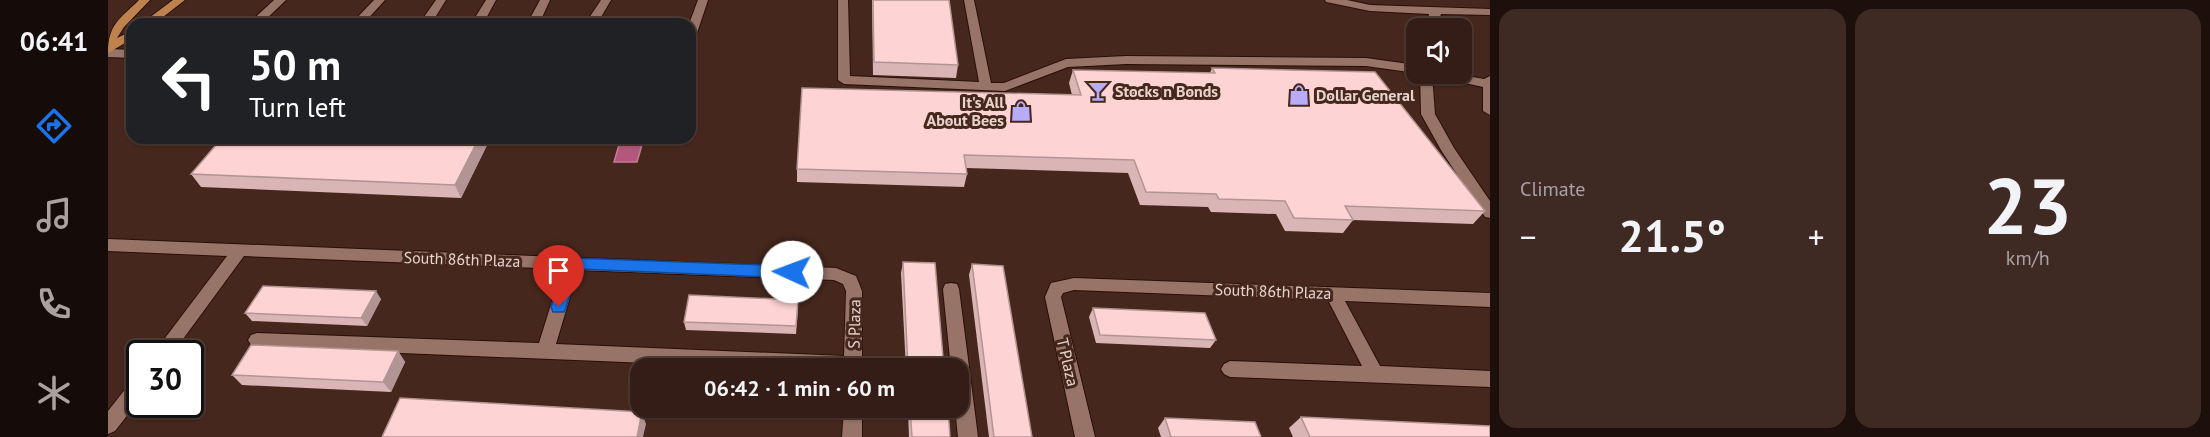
<!DOCTYPE html>
<html lang="en">
<head>
<meta charset="utf-8">
<style>
	body { margin:0; font-family:"PT Sans",sans-serif; background:#3f2a23; color:#f1f3f6; height:100vh; display:flex; flex-direction:column; font-size:22px; white-space:nowrap }
	* { box-sizing:border-box; margin:0 }
	p { font-size:20px; color:#a9a2a1 }
	.icon { flex:none; width:33px; height:33px; fill:none; stroke:currentColor; stroke-width:2; stroke-linecap:round; stroke-linejoin:round }
	.map { position:relative; flex:1; overflow:hidden }
	.side { display:flex; flex-direction:column; gap:9px; padding:9px; background:#1d100c; width:720px }
	.side>* { flex:none }
	.banner { position:absolute; left:18px; top:18px; width:570px; height:126px; border-radius:18px; box-shadow:0 2px 4px #0004,0 0 0 2px #4e3b35; background:#202124; color:#fff; overflow:hidden }
	.buttons { position:absolute; left:1298px; top:18px; display:grid; gap:12px }
	.buttons a { display:grid; place-items:center; width:66px; height:66px; border-radius:12px; background:#341d16; box-shadow:0 2px 4px #0004,0 0 0 2px #4e3b35; font-size:30px }
	.speed { position:absolute; left:18px; top:340px; display:flex; gap:12px; font-size:30px; font-weight:700; text-align:center }
	.speed>* { display:grid; place-content:center; width:78px; height:78px; border-radius:50%; background:#341d16; box-shadow:0 2px 4px #0004,0 0 0 2px #4e3b35; line-height:1 }
	.speed .limit { border:3px solid #111; border-radius:9px; background:#fff; color:#111 }
	.pin { position:absolute; display:grid; place-items:center; width:51px; height:51px; color:#fff; margin:-62px -26px; border-radius:50% 50% 50% 0; rotate:-45deg; box-shadow:0 0 6px #0007 }
	.pin .icon { rotate:45deg }
	.me { position:absolute; width:66px; margin:-33px; rotate:272deg; stroke-linejoin:round; filter:drop-shadow(0 0 4px #0008) }
	.turn { display:flex; align-items:center; gap:21px; height:126px; padding:0 24px; font-size:27px }
	.turn .icon { width:78px; height:78px; stroke-width:2.5 }
	.turn b { display:block; font-size:42px; line-height:51px }
	.big { font-size:45px; font-weight:800; line-height:1.1 }
	.side .tile { flex:1; display:flex; flex-direction:column; justify-content:center; gap:9px; min-width:0; padding:0 21px; border-radius:18px; background:#3f2a23 }
	.side .dial { align-items:center; gap:0 }
	.dial b { font-size:78px; line-height:1 }
	.heat { display:flex; justify-content:space-between; align-items:center; font-size:33px; direction:ltr }
	.side .tiles { flex:1; display:grid; gap:9px; grid-template-columns:repeat(2,1fr) }
	.trip { position:absolute; left:522px; top:358px; width:339px; height:60px; border-radius:18px; background:#341d16; box-shadow:0 2px 4px #0004,0 0 0 2px #4e3b35; font-weight:800; line-height:60px; text-align:center }
	main { display:flex; flex:1; min-height:0 }
	.tabs { display:flex; flex-direction:column; width:108px; justify-content:space-around; align-items:center; background:#150c09; color:#a9a2a1 }
	.tabs .icon { width:42px; height:42px }
	.tabs .on { color:#1a73e8 }
	.tabs b { font-size:27px; color:#f1f3f6 }
	.map>svg:first-child { display:block }
	.water { fill:#b5577c; stroke:#c47c94; stroke-width:1.5 }
	.lines { fill:none; stroke-linecap:round; stroke-linejoin:round }
	.minor-casing { stroke:#2a0f06; stroke-width:2 }
	.major-casing { stroke:#2a0f06; stroke-width:2 }
	.minor { fill:#987468; fill-rule:evenodd }
	.major { fill:#be824e; fill-rule:evenodd }
	.wall { fill:#dab5b5 }
	.shaded-wall { fill:#b29494 }
	.building { fill:#fed3d3; stroke:#b29494; stroke-width:1.5 }
	.route { fill:#1a73e8; stroke:#114b97; stroke-width:1.5 }
	.labels { text-anchor:middle; stroke-width:6; stroke-linejoin:round; paint-order:stroke }
	.poi-label { font-size:16px; font-weight:bold; fill:#e8d4cd; stroke:#45271d; text-anchor:start }
	.street-label { font-size:16px; fill:#e8d4cd; stroke:#45271d }
</style>
</head>
<body>
<main>
<nav class="tabs">
<b>06:41</b>
<svg class="icon on" aria-label="directions" viewBox="0 0 24 24"><path d="M12 3l9 9-9 9-9-9zM9 14v-3h6M13 9l2 2-2 2"/></svg>
<svg class="icon" aria-label="music" viewBox="0 0 24 24"><path d="M9 18V5l10-2v13"/><circle cx="6" cy="18" r="3"/><circle cx="16" cy="16" r="3"/></svg>
<svg class="icon" aria-label="phone" viewBox="0 0 24 24"><path d="M5 4h4l2 5-3 2q2 4 5 5l2-3 5 2v4C11 20 4 13 5 4z"/></svg>
<svg class="icon" aria-label="climate" viewBox="0 0 24 24"><path d="M12 3v18M4 7l16 10M4 17L20 7"/></svg>
</nav>
<div class="map">
<svg width="1382" height="437" viewBox="0 0 1382 437">
	<rect width="100%" height="100%" fill="#45271d"/>
	<path class="water" d="M513 138H536L529 162H506Z"/>
	<g class="lines">
		<g class="minor-casing">
			<g id="minor">
				<path d="M166 0H178L153 24H140Z"/>
				<path d="M266 0H277L255 24H243Z"/>
				<path d="M328 0H338L323 24H311Z"/>
				<path d="M378 0H388L375 24H363Z"/>
				<path d="M432 0H442L431 24H419Z"/>
				<path d="M493 0H503L489 24H477Z"/>
				<path d="M590 0H600L588 36 582 39 581 24Z"/>
				<path d="M730 0H740L742 76 871 82 856 0H866L883 83H896L958 59 1018 56 1258 58 1308 65V73L1258 66 1018 64 960 67 897 91 736 84 730 80Z"/>
				<path d="M1217 0H1239L1262 5 1382 9V15L1333 14 1328 28H1318L1321 14 1262 11 1218 2Z"/>
				<path d="M0 49 24 50V58L0 57Z"/>
				<path d="M1312 74H1324L1327 114 1346 148 1382 201V218L1377 217 1333 150 1313 114Z"/>
				<path d="M1327 74H1348L1376 79 1382 76V115L1375 111V87L1329 77Z"/>
				<path d="M0 239 728 268 748 276 754 291V369H684L149 347 143 345 140 340 143 335 149 333 431 343 454 269 136 256 64 354H45L119 256 0 251ZM470 270 726 280 735 284 738 291 736 356 448 344Z"/>
				<path d="M966 278 1382 293V307L1237 301 1272 366 1382 371V387L1122 377 1116 374 1113 369 1116 364 1122 361 1254 366 1220 300 966 290 955 293 953 297 987 437H967L937 297 943 283Z"/>
				<path d="M843 283 849 284 851 289 870 437H850L847 408H850V369H843L835 289 837 284Z"/>
				<path d="M32 376V399L7 431 0 434V411L26 378Z"/>
				<path d="M736 408H754V437H734Z"/>
			</g>
		</g>
		<g class="major-casing">
			<g id="major">
				<path d="M31 0H42L16 27 9 38 24 31V39L0 53C0 24 12 19 31 0Z"/>
				<path d="M65 0H77L46 24H33Z"/>
			</g>
		</g>
		<use href="#minor" class="minor"/>
		<use href="#major" class="major"/>
	</g>
	<g class="wall">
		<path d="M764 0H841L850 65 848 78 765 75Z"/>
		<path d="M1104 68 1377 211 1365 224 1245 220 1235 233 1177 231 1168 214 1103 212 1100 207 1032 205 1020 173 858 168 859 174 856 187 689 182V169L964 95 961 83 965 70 1102 73Z"/>
		<path d="M114 138H480L479 143 382 139 353 198 93 187 83 174Z"/>
		<path d="M795 262 836 369H798L793 273Z"/>
		<path d="M864 264 924 437H881L861 275Z"/>
		<path d="M273 299 259 326 144 321 137 313Z"/>
		<path d="M690 308 688 334 578 330 576 322Z"/>
		<path d="M985 308 1108 340 1102 348 988 343 981 317Z"/>
		<path d="M290 351 297 362 283 392 134 385 124 375Z"/>
		<path d="M800 408H840L842 437H801Z"/>
		<path d="M1193 417 1382 437H1185L1181 428Z"/>
		<path d="M1057 418 1153 437H1053L1050 428Z"/>
	</g>
	<g class="shaded-wall">
		<path d="M371 138H382V139L353 198 347 185Z"/>
		<path d="M268 291 273 299 259 326 253 318Z"/>
		<path d="M290 351 297 362 283 392 275 382Z"/>
		<path d="M534 412 538 424 535 437H529Z"/>
	</g>
	<g class="building">
		<path d="M765 0H841L850 65 766 62Z"/>
		<path d="M1104 68 1267 72 1377 211 1237 206 1245 220 1186 218 1177 201 1111 199 1108 194 1038 192 1026 160 856 155 859 174 689 169 694 88 973 95 965 70 1107 73Z"/>
		<path d="M114 138H371L347 185 83 174Z"/>
		<path d="M795 262 827 263 836 369H800Z"/>
		<path d="M864 264 895 266 924 437H886Z"/>
		<path d="M155 286 268 291 253 318 137 313Z"/>
		<path d="M581 295 690 300 688 326 576 322Z"/>
		<path d="M985 308 1097 313 1108 340 992 335Z"/>
		<path d="M143 345 290 351 275 382 124 375Z"/>
		<path d="M292 398 534 412 529 437H274Z"/>
		<path d="M802 408H840L842 437H804Z"/>
		<path d="M1193 417 1382 426V437H1202Z"/>
		<path d="M1057 418 1147 422 1153 437H1063Z"/>
	</g>
	<path class="route" d="M464 258 684 266 689 268 692 272 689 276 684 278 470 269 458 307 456 312H445L443 307 457 263 459 259Z"/>
	<defs>
		<g id="bar-bare" transform="scale(1.62)"><path d="M-6-5H6L.8 .8V4.5H3.5V6h-7V4.5H-.8V.8Z" fill="#b8abf7" stroke="#45271d" stroke-width="2.5" paint-order="stroke"/></g>
		<g id="shop-bare" transform="scale(1.62)"><path d="M-5-2.5h2.3a2.7 3.5 0 0 1 5.4 0H5L5.5 6h-11ZM-1.5-2.5h3a1.5 2.3 0 0 0-3 0Z" fill="#b8abf7" stroke="#45271d" stroke-width="2.5" paint-order="stroke"/></g>
	</defs>
	<g fill-rule="evenodd">
		<use href="#bar-bare" x="990" y="91"/>
		<use href="#shop-bare" x="1191" y="95"/>
		<use href="#shop-bare" x="913" y="111"/>
	</g>
	<g class="labels">
		<g class="poi-label">
			<text x="1007" y="97">Stocks n Bonds</text>
			<text x="1208" y="101">Dollar General</text>
			<text x="896" y="108" text-anchor="end">It's All<tspan x="896" dy="18">About Bees</tspan></text>
		</g>
		<g class="street-label">
			<text transform="translate(354 259) rotate(2)" y="6">South 86th Plaza</text>
			<text transform="translate(1165 291) rotate(2)" y="6">South 86th Plaza</text>
			<text transform="translate(746 324) rotate(-89)" y="6">S Plaza</text>
			<text transform="translate(960 362) rotate(77)" y="6">T Plaza</text>
		</g>
	</g>
</svg>
<div class="buttons">
<a><svg class="icon" aria-label="sound" viewBox="0 0 24 24"><path d="M4 9h4l5-4v14l-5-4H4zM17 9q2 3 0 6"/></svg></a>
</div>
<div class="speed"><div class="limit">30</div></div>
<div class="pin" style="left:451px;top:307px;background:#d93025"><svg class="icon" aria-label="arrive" viewBox="0 0 24 24"><path d="M6 21V4h12l-3 4 3 4H6"/></svg></div>
<svg class="me" style="left:684px;top:272px" viewBox="-20 -20 40 40"><circle r="19" fill="#fff"/><path d="M0-13L10 11 0 6-10 11z" fill="#1a73e8"/></svg>
<div class="trip">06:42 · 1 min · 60 m</div>
<div class="banner">
<div class="turn"><svg class="icon" aria-label="left" viewBox="0 0 24 24"><path d="M17 20v-9H6M10 6l-5 5 5 5"/></svg><div><b>50 m</b>Turn left</div></div>
</div>
</div>
<section class="side">
<div class="tiles">
<div class="tile"><p>Climate</p>
<div class="heat"><a>−</a><b class="big">21.5°</b><a>+</a></div>
</div>
<div class="tile dial"><b>23</b><p>km/h</p></div>
</div>
</section>
</main>
</body>
</html>
